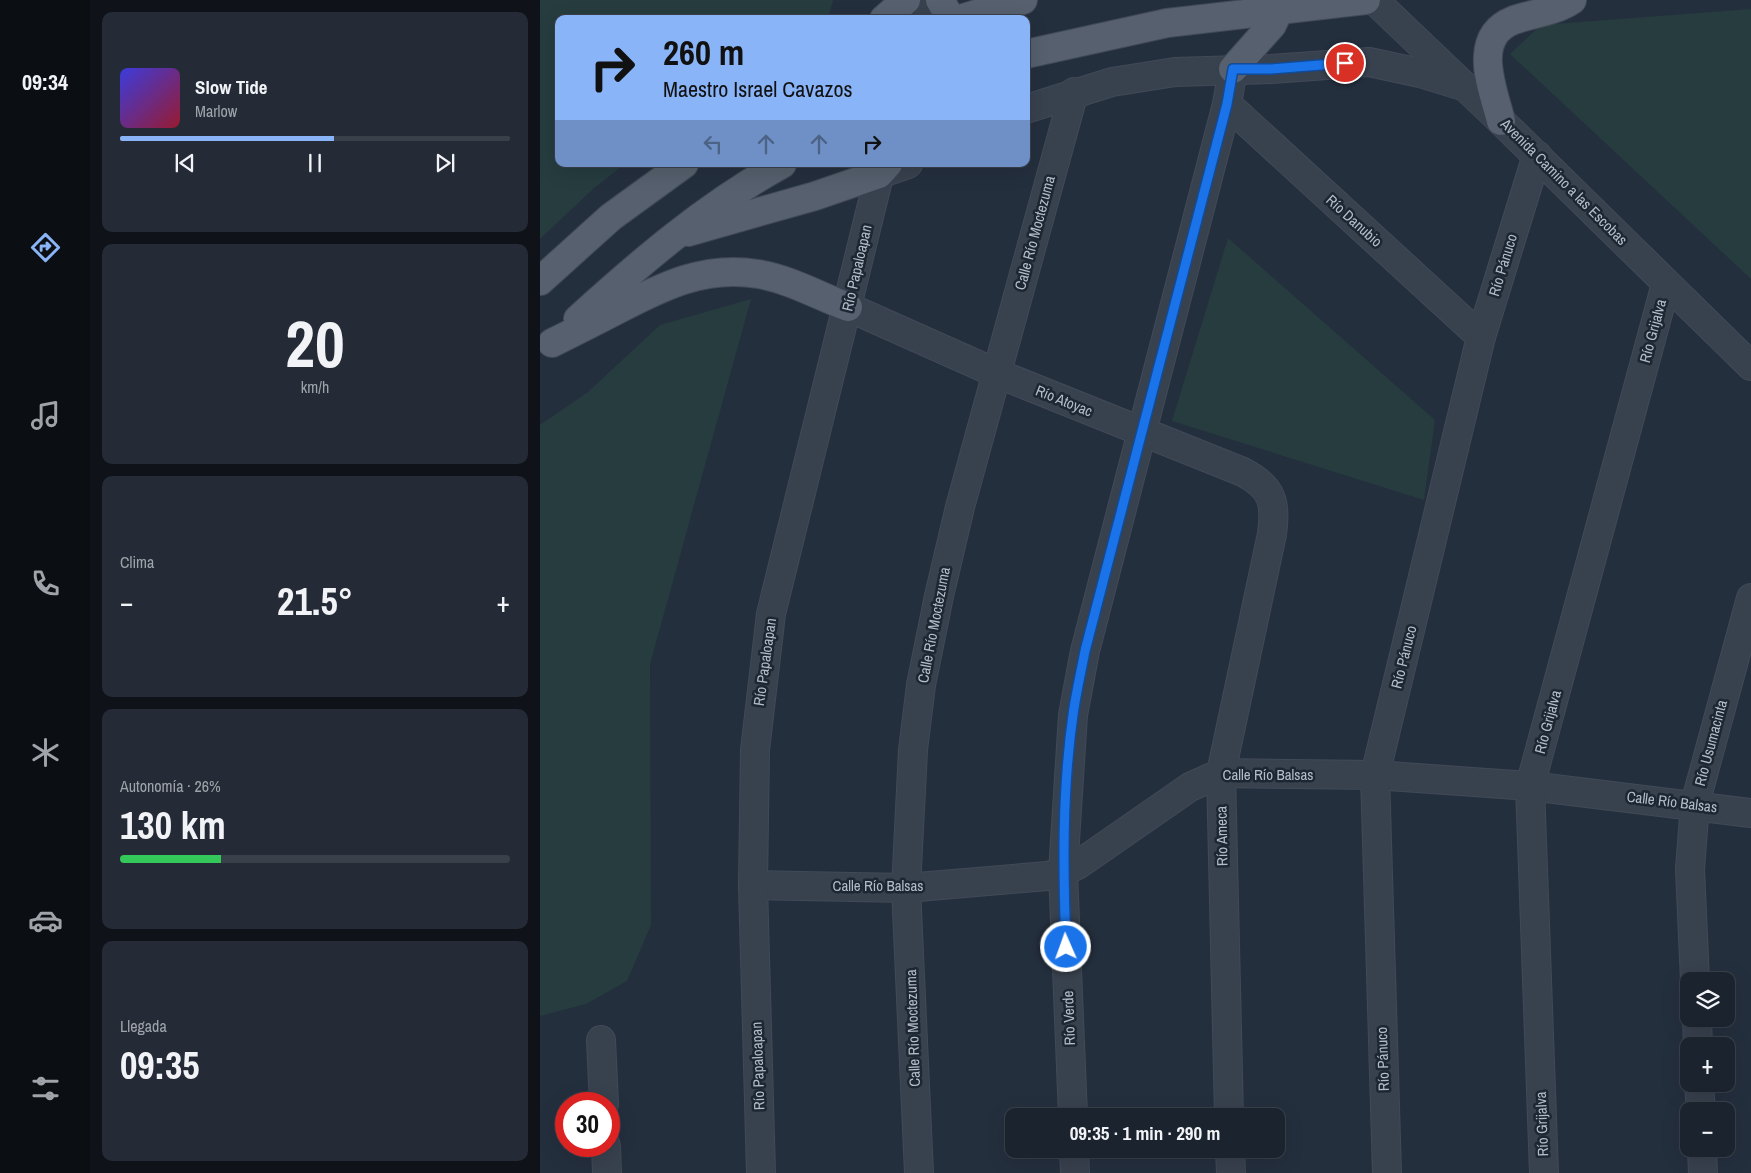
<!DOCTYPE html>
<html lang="es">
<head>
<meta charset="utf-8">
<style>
	body { margin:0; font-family:"Archivo Narrow",sans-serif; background:#242b36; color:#f1f3f6; height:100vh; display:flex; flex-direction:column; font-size:19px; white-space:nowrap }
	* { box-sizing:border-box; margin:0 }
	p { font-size:16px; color:#a0a4aa }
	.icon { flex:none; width:28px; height:28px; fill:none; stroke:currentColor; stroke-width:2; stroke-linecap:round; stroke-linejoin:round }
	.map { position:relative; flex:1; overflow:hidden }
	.panel { display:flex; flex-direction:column; gap:12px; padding:12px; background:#0f1319; width:450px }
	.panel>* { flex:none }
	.top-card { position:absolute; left:15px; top:15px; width:475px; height:152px; border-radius:10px; box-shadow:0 5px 20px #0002,0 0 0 1px #39404a; background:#8ab4f8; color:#111; overflow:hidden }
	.buttons { position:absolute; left:1140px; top:972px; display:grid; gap:10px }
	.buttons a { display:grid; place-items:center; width:55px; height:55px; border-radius:10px; background:#1b232e; box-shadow:0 5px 20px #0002,0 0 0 1px #39404a; font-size:25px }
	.speed { position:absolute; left:15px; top:1092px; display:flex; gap:10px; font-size:25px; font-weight:700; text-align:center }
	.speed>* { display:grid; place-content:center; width:65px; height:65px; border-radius:50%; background:#1b232e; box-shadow:0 5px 20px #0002,0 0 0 1px #39404a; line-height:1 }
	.speed .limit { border:8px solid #d22; background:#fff; color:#111 }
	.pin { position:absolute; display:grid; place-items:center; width:42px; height:42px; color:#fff; margin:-21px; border:2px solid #fff; border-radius:50%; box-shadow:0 1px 5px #0007 }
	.me { position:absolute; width:55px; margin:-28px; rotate:358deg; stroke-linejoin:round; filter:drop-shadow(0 0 4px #0008) }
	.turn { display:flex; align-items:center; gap:18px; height:105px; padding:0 25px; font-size:22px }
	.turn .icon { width:65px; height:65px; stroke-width:2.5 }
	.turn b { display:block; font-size:35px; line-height:42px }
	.lanes { display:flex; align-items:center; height:48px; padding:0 25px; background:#0003; justify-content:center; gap:25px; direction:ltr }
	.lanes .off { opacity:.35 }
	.big { font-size:38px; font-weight:800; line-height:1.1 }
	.panel .tile { flex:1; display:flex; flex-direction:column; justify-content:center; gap:8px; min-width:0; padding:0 18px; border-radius:10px; background:#242b36 }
	.panel .dial { align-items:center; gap:0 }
	.dial b { font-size:65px; line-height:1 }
	.song { display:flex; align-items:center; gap:15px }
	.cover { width:60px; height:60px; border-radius:8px; background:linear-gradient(135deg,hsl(240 70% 55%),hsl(350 70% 35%)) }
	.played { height:5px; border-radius:2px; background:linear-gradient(90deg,#8ab4f8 55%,#39404a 55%) }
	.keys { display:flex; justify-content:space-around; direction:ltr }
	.heat { display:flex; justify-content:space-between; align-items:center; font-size:28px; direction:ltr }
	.charge { height:8px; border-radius:4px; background:linear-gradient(90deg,#34c759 26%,#39404a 0) }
	.trip { position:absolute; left:465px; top:1108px; width:280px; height:50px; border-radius:10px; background:#1b232e; box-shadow:0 5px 20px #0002,0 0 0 1px #39404a; font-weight:800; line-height:50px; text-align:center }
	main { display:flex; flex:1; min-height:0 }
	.dock { display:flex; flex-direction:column; width:90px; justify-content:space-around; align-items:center; background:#0b0e12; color:#a0a4aa }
	.dock .icon { width:35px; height:35px }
	.dock .active { color:#8ab4f8 }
	.dock b { font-size:22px; color:#f1f3f6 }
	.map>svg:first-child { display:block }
	.green { fill:#263c3f }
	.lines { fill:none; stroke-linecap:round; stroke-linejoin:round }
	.minor-casing { stroke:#414a57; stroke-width:30 }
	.major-casing { stroke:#414a57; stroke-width:30 }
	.minor { stroke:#38414e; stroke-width:28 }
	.major { stroke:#56606e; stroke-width:28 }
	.route-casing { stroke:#114b97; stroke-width:12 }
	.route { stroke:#1a73e8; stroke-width:9 }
	.labels { text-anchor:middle; stroke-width:5; stroke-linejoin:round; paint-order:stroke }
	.street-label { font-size:15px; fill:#b4bcc9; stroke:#1d2633 }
</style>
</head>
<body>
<main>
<nav class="dock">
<b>09:34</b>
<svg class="icon active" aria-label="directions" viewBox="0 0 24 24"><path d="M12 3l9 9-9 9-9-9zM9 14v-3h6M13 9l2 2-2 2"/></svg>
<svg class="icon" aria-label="music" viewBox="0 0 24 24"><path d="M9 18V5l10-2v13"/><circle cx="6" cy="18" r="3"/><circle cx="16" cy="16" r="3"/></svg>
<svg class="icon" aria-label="phone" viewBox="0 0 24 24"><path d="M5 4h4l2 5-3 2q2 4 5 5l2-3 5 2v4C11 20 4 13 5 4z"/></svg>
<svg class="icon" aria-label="climate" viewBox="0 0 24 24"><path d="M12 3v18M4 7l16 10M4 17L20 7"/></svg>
<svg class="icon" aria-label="car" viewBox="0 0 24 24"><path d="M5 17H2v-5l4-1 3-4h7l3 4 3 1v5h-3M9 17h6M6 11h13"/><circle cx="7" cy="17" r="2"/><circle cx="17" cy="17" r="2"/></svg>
<svg class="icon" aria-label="filters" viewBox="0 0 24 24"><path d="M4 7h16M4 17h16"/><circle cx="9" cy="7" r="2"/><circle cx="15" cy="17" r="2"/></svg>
</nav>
<section class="panel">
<div class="tile">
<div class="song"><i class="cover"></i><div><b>Slow Tide</b><p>Marlow</p></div></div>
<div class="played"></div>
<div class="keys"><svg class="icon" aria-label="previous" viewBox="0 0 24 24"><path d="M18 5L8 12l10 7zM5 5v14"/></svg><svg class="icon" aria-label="pause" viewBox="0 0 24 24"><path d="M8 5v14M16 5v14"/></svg><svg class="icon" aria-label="next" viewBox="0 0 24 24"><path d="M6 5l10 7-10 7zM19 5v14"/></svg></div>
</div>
<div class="tile dial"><b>20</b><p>km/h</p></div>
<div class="tile"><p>Clima</p>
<div class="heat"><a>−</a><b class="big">21.5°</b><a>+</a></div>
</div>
<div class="tile"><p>Autonomía · 26%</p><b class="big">130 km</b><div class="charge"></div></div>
<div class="tile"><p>Llegada</p><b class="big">09:35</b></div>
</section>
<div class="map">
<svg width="1211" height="1173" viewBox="0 0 1211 1173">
	<rect width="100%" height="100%" fill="#242f3e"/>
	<g class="green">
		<path d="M0 0H293L288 19H19V164H85L53 189 0 239Z"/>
		<path d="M1211 9V279L970 54 1001 25Z"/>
		<path d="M688 238 895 420 884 500 632 421Z"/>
		<path d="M211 299 110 664 111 925 87 981 46 1004 0 1016V425L48 392 120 325Z"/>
	</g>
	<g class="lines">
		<g class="minor-casing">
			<g id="minor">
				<path d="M834 0 961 121 1211 366"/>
				<path d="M378 19 384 0"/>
				<path d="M687 104 941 337"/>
				<path d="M486 109 572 82 635 72 731 69 829 62 880 73 919 85"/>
				<path d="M339 174 368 164"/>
				<path d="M308 307 456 373 703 472C733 488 736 502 732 534L681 773 689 1116"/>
				<path d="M213 885 366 888 507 876 523 872 539 864 650 787 681 773 835 775 990 786 1211 813"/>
				<path d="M1155 981 1150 869 1155 804 1211 598"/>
				<path d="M1157 1019 1158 1046"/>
				<path d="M61 1040 64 1104"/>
				<path d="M1159 1084 1161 1111"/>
				<path d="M533 1116 523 872 533 715 545 651 687 104 693 69"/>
				<path d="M66 1146 67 1173"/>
				<path d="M534 1149 535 1173"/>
				<path d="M690 1149 691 1173"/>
				<path d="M1162 1149 1163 1173"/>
				<path d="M221 1173 213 885 215 750 231 614 342 164"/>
				<path d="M379 1173 366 888 373 750 381 685 399 596 420 507 534 92"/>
				<path d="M847 1173 835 775 941 337 997 155"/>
				<path d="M1004 1173 990 786 1126 284"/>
			</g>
		</g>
		<g class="major-casing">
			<g id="major">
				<path d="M400 0 411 19"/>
				<path d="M344 19 366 0"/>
				<path d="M420 19 483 0"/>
				<path d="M486 54 627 23 826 0"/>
				<path d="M693 69 732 25 744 0"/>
				<path d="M961 121C953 89 930 37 974 20 994 13 1014 12 1032 0"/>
				<path d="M148 232 275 196 339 174 348 164"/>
				<path d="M0 281 71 217 144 164"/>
				<path d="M38 319C102 261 166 206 242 164"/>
				<path d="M12 343C34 332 56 321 77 310 123 286 165 265 218 274 249 279 279 296 308 307"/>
			</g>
		</g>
		<use href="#minor" class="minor"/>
		<use href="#major" class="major"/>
	</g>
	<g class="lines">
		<g class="route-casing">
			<path id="route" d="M526 947C523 870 522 791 533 715 536 693 541 672 545 651L687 104 693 69H731L805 63"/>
		</g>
		<use href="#route" class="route"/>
	</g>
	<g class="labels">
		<g class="street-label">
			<text transform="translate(1024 182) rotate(45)" y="5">Avenida Camino a las Escobas</text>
			<text transform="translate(814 221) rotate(42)" y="5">Río Danubio</text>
			<text transform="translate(495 233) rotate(-75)" y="5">Calle Río Moctezuma</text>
			<text transform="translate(963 265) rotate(-73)" y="5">Río Pánuco</text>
			<text transform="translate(317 268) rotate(-77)" y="5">Río Papaloapan</text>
			<text transform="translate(1113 331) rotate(-75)" y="5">Río Grijalva</text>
			<text transform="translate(524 401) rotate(22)" y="5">Río Atoyac</text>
			<text transform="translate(394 625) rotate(-79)" y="5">Calle Río Moctezuma</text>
			<text transform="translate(864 657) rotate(-76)" y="5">Río Pánuco</text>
			<text transform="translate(225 662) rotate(-82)" y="5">Río Papaloapan</text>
			<text transform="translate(1008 722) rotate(-75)" y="5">Río Grijalva</text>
			<text transform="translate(1171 743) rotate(-75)" y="5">Río Usumacinta</text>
			<text x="728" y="780">Calle Río Balsas</text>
			<text transform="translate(1132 802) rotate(7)" y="5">Calle Río Balsas</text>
			<text transform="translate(682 836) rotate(-91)" y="5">Río Ameca</text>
			<text x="338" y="891">Calle Río Balsas</text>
			<text transform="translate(529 1018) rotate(-92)" y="5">Río Verde</text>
			<text transform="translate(373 1028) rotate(-92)" y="5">Calle Río Moctezuma</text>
			<text transform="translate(843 1059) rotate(-92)" y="5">Río Pánuco</text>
			<text transform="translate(218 1066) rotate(-92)" y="5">Río Papaloapan</text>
			<text transform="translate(1002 1124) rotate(-92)" y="5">Río Grijalva</text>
		</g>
	</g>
</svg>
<div class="buttons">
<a><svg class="icon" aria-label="layers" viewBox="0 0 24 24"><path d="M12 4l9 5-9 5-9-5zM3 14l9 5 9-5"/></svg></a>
<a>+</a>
<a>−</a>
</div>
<div class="speed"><div class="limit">30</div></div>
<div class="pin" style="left:805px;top:63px;background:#d93025"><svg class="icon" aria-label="arrive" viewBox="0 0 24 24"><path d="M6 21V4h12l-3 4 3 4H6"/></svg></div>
<svg class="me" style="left:526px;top:947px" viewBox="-20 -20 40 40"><circle r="17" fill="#1a73e8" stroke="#fff" stroke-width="3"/><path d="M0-11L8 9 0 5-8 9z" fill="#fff"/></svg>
<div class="trip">09:35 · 1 min · 290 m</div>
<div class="top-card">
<div class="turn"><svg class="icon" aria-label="right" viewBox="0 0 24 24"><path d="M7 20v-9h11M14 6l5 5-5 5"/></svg><div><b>260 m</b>Maestro Israel Cavazos</div></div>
<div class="lanes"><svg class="icon off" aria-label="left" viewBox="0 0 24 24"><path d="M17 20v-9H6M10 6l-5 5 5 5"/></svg><svg class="icon off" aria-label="ahead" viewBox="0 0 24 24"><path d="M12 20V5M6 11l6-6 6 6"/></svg><svg class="icon off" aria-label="ahead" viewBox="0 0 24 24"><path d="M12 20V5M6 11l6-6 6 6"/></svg><svg class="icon" aria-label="right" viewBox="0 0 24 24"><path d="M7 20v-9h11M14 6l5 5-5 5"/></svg></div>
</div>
</div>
</main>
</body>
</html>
